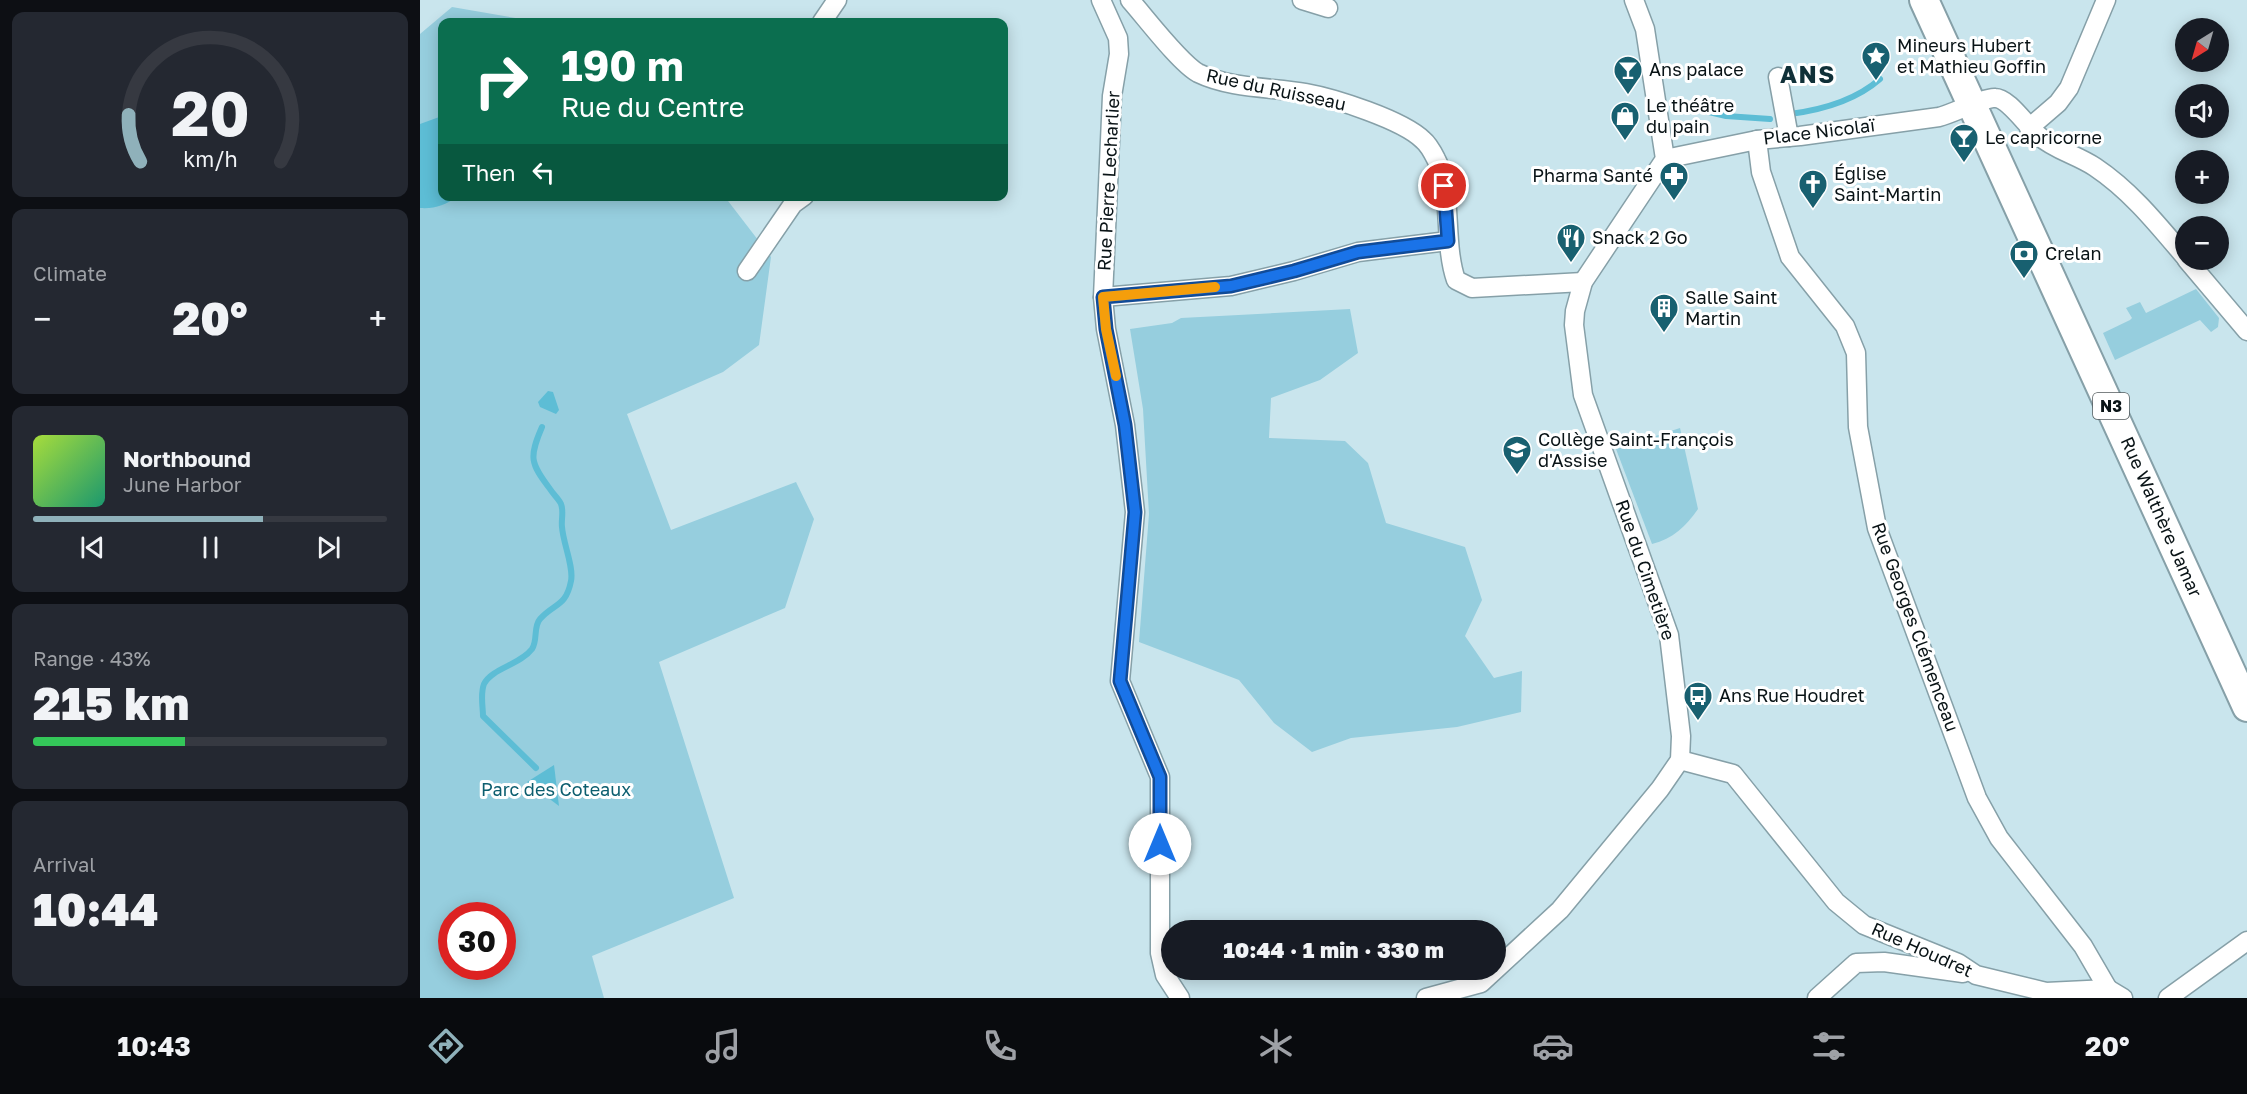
<!DOCTYPE html>
<html lang="en">
<head>
<meta charset="utf-8">
<style>
	body { margin:0; font-family:"Golos Text",sans-serif; background:#242831; color:#f1f3f6; height:100vh; display:flex; flex-direction:column; font-size:22px; white-space:nowrap }
	* { box-sizing:border-box; margin:0 }
	p { font-size:20px; color:#9ea1a6 }
	.icon { flex:none; width:33px; height:33px; fill:none; stroke:currentColor; stroke-width:2; stroke-linecap:round; stroke-linejoin:round }
	.map { position:relative; flex:1; overflow:hidden }
	.side { display:flex; flex-direction:column; gap:12px; padding:12px; background:#0d0f14; width:420px }
	.side>* { flex:none }
	.banner { position:absolute; left:18px; top:18px; width:570px; height:183px; border-radius:12px; box-shadow:0 3px 15px #0003; background:#0b6e4f; color:#fff; overflow:hidden }
	.needle { width:39px; rotate:217deg }
	.tools { position:absolute; left:1755px; top:18px; display:grid; gap:12px }
	.tools a { display:grid; place-items:center; width:54px; height:54px; border-radius:50%; background:#171b24; box-shadow:0 3px 15px #0003; font-size:30px }
	.speed { position:absolute; left:18px; top:902px; display:flex; gap:12px; font-size:30px; font-weight:700; text-align:center }
	.speed>* { display:grid; place-content:center; width:78px; height:78px; border-radius:50%; background:#171b24; box-shadow:0 3px 15px #0003; line-height:1 }
	.speed .limit { border:9px solid #d22; background:#fff; color:#111 }
	.pin { position:absolute; display:grid; place-items:center; width:51px; height:51px; color:#fff; margin:-26px; border:3px solid #fff; border-radius:50%; box-shadow:0 2px 6px #0007 }
	.me { position:absolute; width:66px; margin:-33px; rotate:0deg; stroke-linejoin:round; filter:drop-shadow(0 0 4px #0008) }
	.turn { display:flex; align-items:center; gap:21px; height:126px; padding:0 24px; font-size:27px }
	.turn .icon { width:78px; height:78px; stroke-width:2.5 }
	.turn b { display:block; font-size:42px; line-height:51px }
	.then { display:flex; align-items:center; height:57px; padding:0 24px; background:#0003; gap:12px; font-size:22px }
	.big { font-size:45px; font-weight:800; line-height:1.1 }
	.side .widget { flex:1; display:flex; flex-direction:column; justify-content:center; gap:9px; min-width:0; padding:0 21px; border-radius:12px; background:#242831 }
	.side .dial { align-items:center; gap:0 }
	.dial svg { height:156px; overflow:visible; fill:none; stroke:#363941; stroke-width:7; stroke-linecap:round; text-anchor:middle }
	.dial text { fill:#f1f3f6; stroke:none }
	.song { display:flex; align-items:center; gap:18px }
	.cover { width:72px; height:72px; border-radius:9px; background:linear-gradient(135deg,hsl(80 70% 55%),hsl(160 70% 35%)) }
	.played { height:6px; border-radius:3px; background:linear-gradient(90deg,#8fb1ba 65%,#363941 65%) }
	.keys { display:flex; justify-content:space-around; direction:ltr }
	.heat { display:flex; justify-content:space-between; align-items:center; font-size:33px; direction:ltr }
	.charge { height:9px; border-radius:4px; background:linear-gradient(90deg,#34c759 43%,#363941 0) }
	.trip { position:absolute; left:741px; top:920px; width:345px; height:60px; border-radius:30px; background:#171b24; box-shadow:0 3px 15px #0003; font-weight:800; line-height:60px; text-align:center }
	.menu { display:flex; height:96px; justify-content:space-around; align-items:center; background:#090b0e; color:#9ea1a6 }
	.menu .icon { width:42px; height:42px }
	.menu .current { color:#8fb1ba }
	.menu b { font-size:27px; color:#f1f3f6 }
	main { display:flex; flex:1; min-height:0 }
	.map>svg:first-child { display:block }
	.green { fill:#96cede; fill-rule:evenodd }
	.water { fill:#5dbdd5 }
	.lines { fill:none; stroke-linecap:round; stroke-linejoin:round }
	.stream { stroke:#5dbdd5; stroke-width:6 }
	.minor-casing { stroke:#86a0a8; stroke-width:21 }
	.primary-casing { stroke:#86a0a8; stroke-width:32 }
	.minor { stroke:#fff; stroke-width:18 }
	.primary { stroke:#fff; stroke-width:28 }
	.route-casing { stroke:#114b97; stroke-width:15 }
	.route { stroke:#1a73e8; stroke-width:10 }
	.slow { stroke:#f59e0b; stroke-width:10 }
	.labels { text-anchor:middle; stroke-width:6; stroke-linejoin:round; paint-order:stroke }
	.shield { fill:#fff; stroke:#535a5c; stroke-width:1.5 }
	.shield-label { font-size:16px; font-weight:bold; fill:#091316 }
	.poi-label { font-size:18px; fill:#091316; stroke:#fff; text-anchor:start }
	.street-label { font-size:18px; fill:#091316; stroke:#fff }
	.park-label { font-size:18px; fill:#0c5e6f; stroke:#fff }
	.district-label { font-size:24px; font-weight:bold; letter-spacing:1.5px; fill:#103038; stroke:#fff }
</style>
</head>
<body>
<main>
<section class="side">
<div class="widget dial"><svg viewBox="0 0 100 80">
<path d="M14 69A42 42 0 1 1 86 69"/>
<path d="M14 69A42 42 0 0 1 8 45" stroke="#8fb1ba"/>
<text x="50" y="56" font-size="32" font-weight="700">20</text>
<text x="50" y="72" font-size="11">km/h</text>
</svg></div>
<div class="widget"><p>Climate</p>
<div class="heat"><a>−</a><b class="big">20°</b><a>+</a></div>
</div>
<div class="widget">
<div class="song"><i class="cover"></i><div><b>Northbound</b><p>June Harbor</p></div></div>
<div class="played"></div>
<div class="keys"><svg class="icon" aria-label="previous" viewBox="0 0 24 24"><path d="M18 5L8 12l10 7zM5 5v14"/></svg><svg class="icon" aria-label="pause" viewBox="0 0 24 24"><path d="M8 5v14M16 5v14"/></svg><svg class="icon" aria-label="next" viewBox="0 0 24 24"><path d="M6 5l10 7-10 7zM19 5v14"/></svg></div>
</div>
<div class="widget"><p>Range · 43%</p><b class="big">215 km</b><div class="charge"></div></div>
<div class="widget"><p>Arrival</p><b class="big">10:44</b></div>
</section>
<div class="map">
<svg width="1827" height="998" viewBox="0 0 1827 998">
	<rect width="100%" height="100%" fill="#c9e5ed"/>
	<g class="green">
		<path d="M32 7 119 22H22V196L305 197 351 257 339 345 303 372 207 414 251 530 376 482 394 519 365 608 239 662 314 898 172 956 184 998H0V34ZM32 915H82V966H32Z"/>
		<path d="M1776 289 1799 318 1798 327 1791 332 1780 320 1695 360 1683 333 1710 320 1712 318 1706 308 1720 302 1726 313Z"/>
		<path d="M930 309 938 353 900 380 851 398 849 438 925 441 948 463 966 523 1045 547 1062 600 1045 636 1074 678 1102 671 1101 712 1037 727 931 738 892 752 854 723 819 680 719 642 729 514 723 409 710 329 752 323 761 318Z"/>
		<path d="M1260 428 1278 509C1266 526 1253 539 1232 544L1196 449Z"/>
	</g>
	<g class="water">
		<path d="M22 116V196L37 197C25 205 15 209 0 208V124Z"/>
		<path d="M128 391 133 392 139 410 136 414 120 407 118 402Z"/>
		<path d="M134 765 139 806 107 782Z"/>
	</g>
	<g class="lines">
		<g class="stream">
			<path d="M1268 107 1306 116 1350 119"/>
			<path d="M1370 114C1401 110 1436 100 1460 79"/>
			<path d="M116 768 63 716C63 707 60 694 64 684 72 668 100 665 112 649 118 640 113 627 120 619 134 603 146 607 151 581 154 567 143 543 142 527 141 520 144 511 141 504 139 499 133 494 130 489 110 463 109 457 122 427"/>
		</g>
		<g class="minor-casing">
			<g id="minor">
				<path d="M681 0 698 38 699 54 692 96 683 297 686 329 705 425 715 512 700 681 740 777V953L745 975 760 998"/>
				<path d="M710 0C726 18 759 62 778 73 811 89 851 87 886 93 914 98 983 120 1003 140 1008 144 1013 153 1016 159 1033 190 1023 243 1036 280L1052 288 1163 282"/>
				<path d="M882 0 908 8"/>
				<path d="M402 22 417 0"/>
				<path d="M1358 77 1369 137"/>
				<path d="M1609 128 1638 103 1649 88 1686 0"/>
				<path d="M1337 140 1341 172 1370 257 1425 326 1436 353 1438 427 1457 528 1557 798 1579 838 1663 946 1688 989"/>
				<path d="M1245 159 1337 140 1380 136 1519 117C1532 114 1565 97 1575 98 1589 98 1607 127 1619 136 1635 150 1657 155 1675 167 1711 191 1738 225 1766 258"/>
				<path d="M1767 260 1827 331"/>
				<path d="M327 271 373 204 384 196"/>
				<path d="M683 297 811 286 874 271 938 252 1028 241"/>
				<path d="M1260 760 1313 774 1416 902 1444 925 1538 963 1556 975 1626 992 1688 989 1703 998"/>
				<path d="M1006 998 1061 983 1140 910 1240 789 1260 760 1261 736 1249 635 1163 395 1154 325 1155 311 1163 282 1245 159 1225 29 1214 0"/>
				<path d="M1397 998 1436 963 1464 962 1543 973"/>
				<path d="M1748 998 1827 941"/>
			</g>
		</g>
		<g class="primary-casing">
			<path id="primary" d="M1504 0 1827 707"/>
		</g>
		<use href="#minor" class="minor"/>
		<use href="#primary" class="primary"/>
	</g>
	<g class="lines">
		<g class="route-casing">
			<path id="route" d="M740 844V777L700 681 715 512 705 425 686 329 683 297 811 286 874 271 938 252 1028 241 1024 186"/>
		</g>
		<use href="#route" class="route"/>
		<path class="slow" d="M696 376 686 329 683 297 795 287"/>
	</g>
	<defs>
		<g id="sight-pin" transform="scale(1.5)"><path d="M0 17L-7.5 6A9.5 9.5 0 1 1 7.5 6Z" fill="#186070" stroke="#fff"/><path d="M0-6L1.8-2.2L6-1.7L2.9 1.2L3.7 5.4L0 3.3L-3.7 5.4L-2.9 1.2L-6-1.7L-1.8-2.2Z" fill="#fff"/></g>
		<g id="bar-pin" transform="scale(1.5)"><path d="M0 17L-7.5 6A9.5 9.5 0 1 1 7.5 6Z" fill="#186070" stroke="#fff"/><path d="M-6-5H6L.8 .8V4.5H3.5V6h-7V4.5H-.8V.8Z" fill="#fff"/></g>
		<g id="shop-pin" transform="scale(1.5)"><path d="M0 17L-7.5 6A9.5 9.5 0 1 1 7.5 6Z" fill="#186070" stroke="#fff"/><path d="M-5-2.5h2.3a2.7 3.5 0 0 1 5.4 0H5L5.5 6h-11ZM-1.5-2.5h3a1.5 2.3 0 0 0-3 0Z" fill="#fff"/></g>
		<g id="pharmacy-pin" transform="scale(1.5)"><path d="M0 17L-7.5 6A9.5 9.5 0 1 1 7.5 6Z" fill="#186070" stroke="#fff"/><path d="M-2-6h4v4h4v4h-4v4h-4v-4h-4v-4h4Z" fill="#fff"/></g>
		<g id="church-pin" transform="scale(1.5)"><path d="M0 17L-7.5 6A9.5 9.5 0 1 1 7.5 6Z" fill="#186070" stroke="#fff"/><path d="M-1.2-6h2.4v3.5h3.3v2.4h-3.3V6h-2.4V-.1h-3.3v-2.4h3.3Z" fill="#fff"/></g>
		<g id="restaurant-pin" transform="scale(1.5)"><path d="M0 17L-7.5 6A9.5 9.5 0 1 1 7.5 6Z" fill="#186070" stroke="#fff"/><path d="M-5-6h1v4h1v-4h1v4h1v-4h1v5L-1.5 .5V6h-2V.5L-5-1ZM5-6V6H3V1.5H1.5Q1.5-4 5-6Z" fill="#fff"/></g>
		<g id="bank-pin" transform="scale(1.5)"><path d="M0 17L-7.5 6A9.5 9.5 0 1 1 7.5 6Z" fill="#186070" stroke="#fff"/><path d="M-6-4H6V4H-6ZM0-2.3a2.3 2.3 0 1 0 0 4.6a2.3 2.3 0 1 0 0-4.6Z" fill="#fff"/></g>
		<g id="building-pin" transform="scale(1.5)"><path d="M0 17L-7.5 6A9.5 9.5 0 1 1 7.5 6Z" fill="#186070" stroke="#fff"/><path d="M-4-6H4V6H1V3H-1V6H-4ZM-2.5-4.3h1.7v1.8h-1.7ZM.8-4.3h1.7v1.8H.8ZM-2.5-1h1.7V.8h-1.7ZM.8-1h1.7V.8H.8Z" fill="#fff"/></g>
		<g id="school-pin" transform="scale(1.5)"><path d="M0 17L-7.5 6A9.5 9.5 0 1 1 7.5 6Z" fill="#186070" stroke="#fff"/><path d="M0-5L7-2L0 1L-7-2ZM-4 1L0 2.5L4 1V4Q0 6-4 4Z" fill="#fff"/></g>
		<g id="bus-pin" transform="scale(1.5)"><path d="M0 17L-7.5 6A9.5 9.5 0 1 1 7.5 6Z" fill="#186070" stroke="#fff"/><path d="M-5-6H5V4H4V6H2V4H-2V6H-4V4H-5ZM-3.5-4V0h7V-4ZM-3.5 1.2v1.5H-2V1.2ZM2 1.2v1.5H3.5V1.2Z" fill="#fff"/></g>
	</defs>
	<g fill-rule="evenodd">
		<use href="#sight-pin" x="1456" y="56"/>
		<use href="#bar-pin" x="1208" y="70"/>
		<use href="#shop-pin" x="1205" y="116"/>
		<use href="#bar-pin" x="1544" y="138"/>
		<use href="#pharmacy-pin" x="1254" y="176"/>
		<use href="#church-pin" x="1393" y="184"/>
		<use href="#restaurant-pin" x="1151" y="238"/>
		<use href="#bank-pin" x="1604" y="254"/>
		<use href="#building-pin" x="1244" y="308"/>
		<use href="#school-pin" x="1097" y="450"/>
		<use href="#bus-pin" x="1278" y="696"/>
	</g>
	<g class="labels">
		<rect class="shield" x="1673" y="393" width="36" height="26" rx="4.5"/>
		<g class="shield-label">
			<text x="1691" y="412">N3</text>
		</g>
		<g class="poi-label">
			<text x="1477" y="52">Mineurs Hubert<tspan x="1477" dy="21">et Mathieu Goffin</tspan></text>
			<text x="1229" y="76">Ans palace</text>
			<text x="1226" y="112">Le théâtre<tspan x="1226" dy="21">du pain</tspan></text>
			<text x="1565" y="144">Le capricorne</text>
			<text x="1414" y="180">Église<tspan x="1414" dy="21">Saint-Martin</tspan></text>
			<text x="1233" y="182" text-anchor="end">Pharma Santé</text>
			<text x="1172" y="244">Snack 2 Go</text>
			<text x="1625" y="260">Crelan</text>
			<text x="1265" y="304">Salle Saint<tspan x="1265" dy="21">Martin</tspan></text>
			<text x="1118" y="446">Collège Saint-François<tspan x="1118" dy="21">d'Assise</tspan></text>
			<text x="1299" y="702">Ans Rue Houdret</text>
		</g>
		<g class="street-label">
			<text transform="translate(856 90) rotate(12)" y="6">Rue du Ruisseau</text>
			<text transform="translate(1399 132) rotate(-7)" y="6">Place Nicolaï</text>
			<text transform="translate(689 181) rotate(-87)" y="6">Rue Pierre Lecharlier</text>
			<text transform="translate(1741 517) rotate(66)" y="6">Rue Walthère Jamar</text>
			<text transform="translate(1225 570) rotate(71)" y="6">Rue du Cimetière</text>
			<text transform="translate(1495 627) rotate(70)" y="6">Rue Georges Clémenceau</text>
			<text transform="translate(1502 950) rotate(24)" y="6">Rue Houdret</text>
		</g>
		<g class="park-label">
			<text x="136" y="796">Parc des Coteaux</text>
		</g>
		<g class="district-label">
			<text x="1388" y="83">ANS</text>
		</g>
	</g>
</svg>
<div class="tools">
<a><svg class="needle" viewBox="-14 -14 28 28"><path d="M0-13l5 13h-10z" fill="#e53935"/><path d="M0 13l5-13h-10z" fill="#9ea1a6"/></svg></a>
<a><svg class="icon" aria-label="sound" viewBox="0 0 24 24"><path d="M4 9h4l5-4v14l-5-4H4zM17 9q2 3 0 6"/></svg></a>
<a>+</a>
<a>−</a>
</div>
<div class="speed"><div class="limit">30</div></div>
<div class="pin" style="left:1024px;top:186px;background:#d93025"><svg class="icon" aria-label="arrive" viewBox="0 0 24 24"><path d="M6 21V4h12l-3 4 3 4H6"/></svg></div>
<svg class="me" style="left:740px;top:844px" viewBox="-20 -20 40 40"><circle r="19" fill="#fff"/><path d="M0-13L10 11 0 6-10 11z" fill="#1a73e8"/></svg>
<div class="trip">10:44 · 1 min · 330 m</div>
<div class="banner">
<div class="turn"><svg class="icon" aria-label="right" viewBox="0 0 24 24"><path d="M7 20v-9h11M14 6l5 5-5 5"/></svg><div><b>190 m</b>Rue du Centre</div></div>
<div class="then">Then<svg class="icon" aria-label="left" viewBox="0 0 24 24"><path d="M17 20v-9H6M10 6l-5 5 5 5"/></svg></div>
</div>
</div>
</main>
<nav class="menu">
<b>10:43</b>
<svg class="icon current" aria-label="directions" viewBox="0 0 24 24"><path d="M12 3l9 9-9 9-9-9zM9 14v-3h6M13 9l2 2-2 2"/></svg>
<svg class="icon" aria-label="music" viewBox="0 0 24 24"><path d="M9 18V5l10-2v13"/><circle cx="6" cy="18" r="3"/><circle cx="16" cy="16" r="3"/></svg>
<svg class="icon" aria-label="phone" viewBox="0 0 24 24"><path d="M5 4h4l2 5-3 2q2 4 5 5l2-3 5 2v4C11 20 4 13 5 4z"/></svg>
<svg class="icon" aria-label="climate" viewBox="0 0 24 24"><path d="M12 3v18M4 7l16 10M4 17L20 7"/></svg>
<svg class="icon" aria-label="car" viewBox="0 0 24 24"><path d="M5 17H2v-5l4-1 3-4h7l3 4 3 1v5h-3M9 17h6M6 11h13"/><circle cx="7" cy="17" r="2"/><circle cx="17" cy="17" r="2"/></svg>
<svg class="icon" aria-label="filters" viewBox="0 0 24 24"><path d="M4 7h16M4 17h16"/><circle cx="9" cy="7" r="2"/><circle cx="15" cy="17" r="2"/></svg>
<b>20°</b>
</nav>
</body>
</html>
